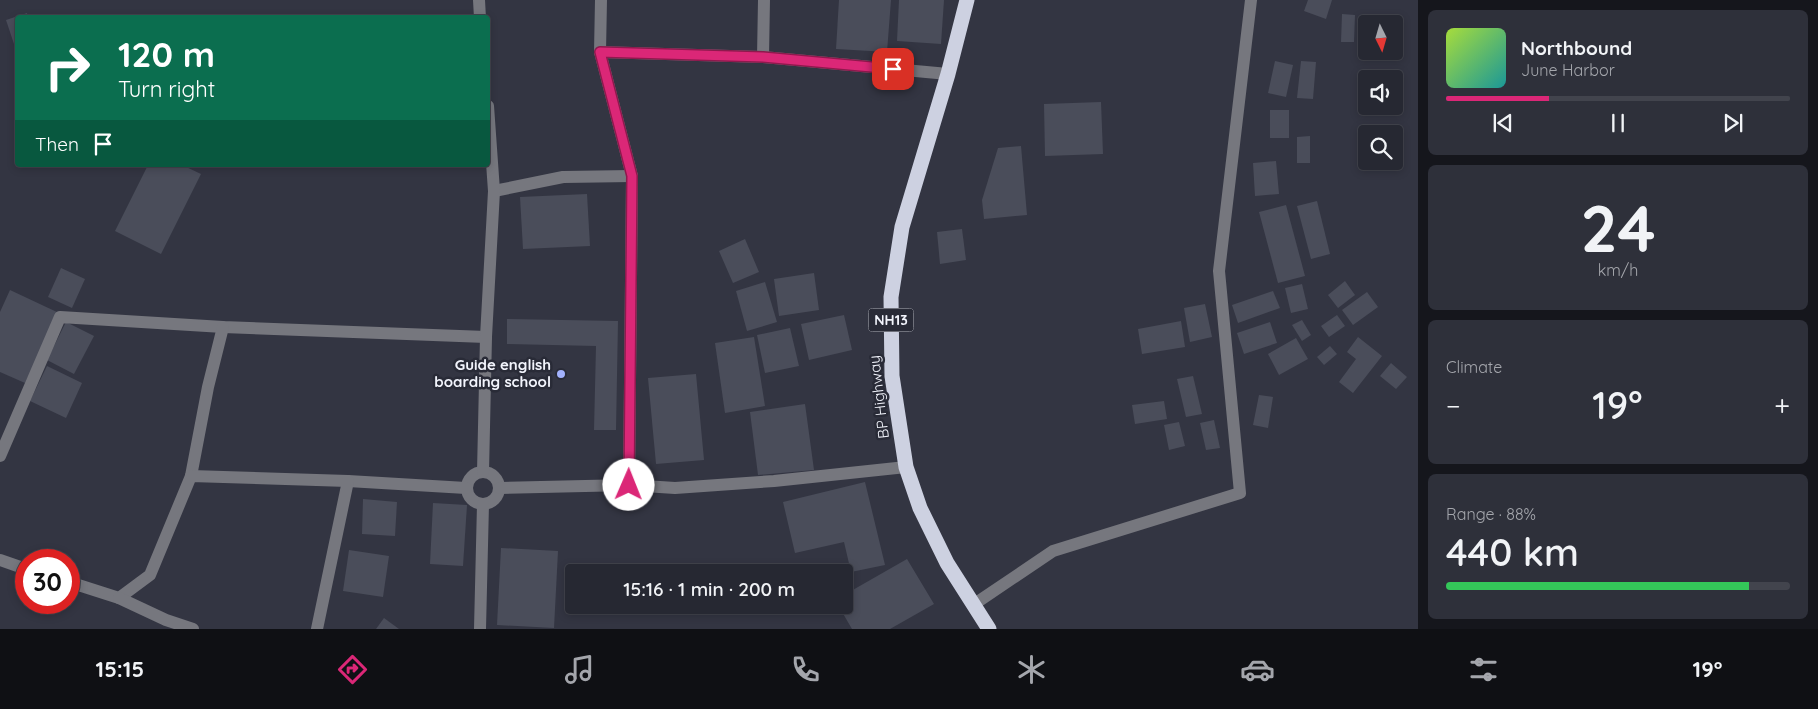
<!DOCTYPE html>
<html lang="en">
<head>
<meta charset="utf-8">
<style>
	body { margin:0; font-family:Quicksand,sans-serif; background:#2e303a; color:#f1f3f6; height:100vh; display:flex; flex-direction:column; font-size:19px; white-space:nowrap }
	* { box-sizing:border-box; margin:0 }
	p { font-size:16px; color:#a4a6ac }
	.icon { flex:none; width:28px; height:28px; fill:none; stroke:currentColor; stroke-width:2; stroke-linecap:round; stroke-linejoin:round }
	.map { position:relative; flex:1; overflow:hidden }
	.sheet { display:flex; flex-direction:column; gap:10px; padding:10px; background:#15161c; width:400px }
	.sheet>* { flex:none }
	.banner { position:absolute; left:15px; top:15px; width:475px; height:152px; border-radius:5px; box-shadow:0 2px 8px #0003,0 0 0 1px #42444d; background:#0b6e4f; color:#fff; overflow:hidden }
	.needle { width:32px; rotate:175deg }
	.tools { position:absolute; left:1358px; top:15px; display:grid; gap:10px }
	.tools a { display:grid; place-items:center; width:45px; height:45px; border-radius:5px; background:#262832; box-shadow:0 2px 8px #0003,0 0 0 1px #42444d; font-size:25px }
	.speed { position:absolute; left:15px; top:549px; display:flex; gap:10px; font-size:25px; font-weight:700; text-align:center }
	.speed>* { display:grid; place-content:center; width:65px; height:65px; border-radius:50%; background:#262832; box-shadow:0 2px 8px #0003,0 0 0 1px #42444d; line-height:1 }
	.speed .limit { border:8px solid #d22; background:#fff; color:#111 }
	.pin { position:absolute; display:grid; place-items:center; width:42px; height:42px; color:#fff; margin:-21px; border-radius:10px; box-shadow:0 2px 8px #0006 }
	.me { position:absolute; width:55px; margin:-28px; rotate:1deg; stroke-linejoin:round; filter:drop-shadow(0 0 4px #0008) }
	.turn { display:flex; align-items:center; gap:18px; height:105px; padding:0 20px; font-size:22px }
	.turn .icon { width:65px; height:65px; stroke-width:2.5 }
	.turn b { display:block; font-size:35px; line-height:42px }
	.then { display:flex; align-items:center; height:48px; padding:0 20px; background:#0003; gap:10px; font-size:19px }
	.big { font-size:38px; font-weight:600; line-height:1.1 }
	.sheet .card { flex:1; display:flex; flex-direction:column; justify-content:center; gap:8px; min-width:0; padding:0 18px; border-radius:8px; background:#2e303a }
	.sheet .dial { align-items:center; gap:0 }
	.dial b { font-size:65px; line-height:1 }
	.song { display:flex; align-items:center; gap:15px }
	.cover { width:60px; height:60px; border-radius:8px; background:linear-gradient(135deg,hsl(80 70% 55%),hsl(180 70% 35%)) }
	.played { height:5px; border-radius:2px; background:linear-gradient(90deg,#db2777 30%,#42444d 30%) }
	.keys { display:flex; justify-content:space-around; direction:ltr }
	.heat { display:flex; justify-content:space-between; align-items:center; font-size:28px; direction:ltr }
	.charge { height:8px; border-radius:4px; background:linear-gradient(90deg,#34c759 88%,#42444d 0) }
	.trip { position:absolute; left:565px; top:564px; width:288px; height:50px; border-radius:5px; background:#262832; box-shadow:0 2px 8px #0003,0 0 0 1px #42444d; font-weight:600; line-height:50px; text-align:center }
	.menu { display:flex; height:80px; justify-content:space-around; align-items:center; background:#0f1014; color:#a4a6ac }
	.menu .icon { width:35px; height:35px }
	.menu .active { color:#db2777 }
	.menu b { font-size:22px; color:#f1f3f6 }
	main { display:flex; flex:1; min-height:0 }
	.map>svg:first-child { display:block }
	.building { fill:#4a4d5a }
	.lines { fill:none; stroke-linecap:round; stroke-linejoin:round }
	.minor { stroke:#76777e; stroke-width:12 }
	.highway { stroke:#cdd1e1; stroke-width:15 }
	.route-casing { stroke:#8e194d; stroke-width:12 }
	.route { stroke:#db2777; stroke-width:9 }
	.poi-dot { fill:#a3b2fd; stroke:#292b37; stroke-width:2 }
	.labels { text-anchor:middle; stroke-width:5; stroke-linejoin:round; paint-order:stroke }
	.shield { fill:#292b37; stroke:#b6b8c1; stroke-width:1 }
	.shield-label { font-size:14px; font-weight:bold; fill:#f2f4fc }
	.poi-label { font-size:15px; font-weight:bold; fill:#f2f4fc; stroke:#292b37; text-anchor:end }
	.street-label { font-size:15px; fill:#f2f4fc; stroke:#292b37 }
</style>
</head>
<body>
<main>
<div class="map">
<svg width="1418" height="629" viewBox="0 0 1418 629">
	<rect width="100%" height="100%" fill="#333542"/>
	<g class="building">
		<path d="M839 0H891L887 52 836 49Z"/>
		<path d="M899 0H944L941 44 897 41Z"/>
		<path d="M1308 0H1332L1326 19 1304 11Z"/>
		<path d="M27 13 28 18H18V46L15 47 6 20Z"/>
		<path d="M1342 14 1355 15 1354 42H1341Z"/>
		<path d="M1275 61 1293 65 1286 97 1268 93Z"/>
		<path d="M1301 61 1316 62 1313 99 1297 98Z"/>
		<path d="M1101 102 1103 154 1045 156 1044 104Z"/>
		<rect x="1270" y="110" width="19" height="28"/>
		<path d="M1310 136V163H1297V137Z"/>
		<path d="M1021 146 1027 215 984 219 982 200 998 148Z"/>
		<path d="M1276 161 1279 194 1255 196 1253 163Z"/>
		<path d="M148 165H182L201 174 161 254 115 231Z"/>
		<path d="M587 194 590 246 523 249 520 197Z"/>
		<path d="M1317 201 1330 254 1311 259 1297 206Z"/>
		<path d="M1286 205 1305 276 1278 283 1259 212Z"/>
		<path d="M962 229 966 260 940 264 937 232Z"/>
		<path d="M745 239 759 272 733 283 719 251Z"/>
		<path d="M61 268 85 279 72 308 48 297Z"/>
		<path d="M814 273 819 310 779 316 774 279Z"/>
		<path d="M1345 281 1355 295 1338 308 1328 295Z"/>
		<path d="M765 282 777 322 747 331 736 291Z"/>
		<path d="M1302 284 1308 309 1291 313 1285 288Z"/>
		<path d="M10 290 59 313 25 383 0 372V312Z"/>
		<path d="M1273 291 1280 308 1238 323 1232 305Z"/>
		<path d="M1367 292 1378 307 1353 325 1342 310Z"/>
		<path d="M1205 304 1212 337 1190 342 1184 308Z"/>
		<path d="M844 315 852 350 809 360 801 324Z"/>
		<path d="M1337 315 1345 326 1329 337 1321 326Z"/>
		<path d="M507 319 618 321 616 430H594L596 346 507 344Z"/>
		<path d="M1302 320 1311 335 1302 341 1292 325Z"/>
		<path d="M1181 321 1185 347 1142 354 1138 329Z"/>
		<path d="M66 322 94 336 74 374 47 360Z"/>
		<path d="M1270 322 1277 343 1244 354 1237 333Z"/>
		<path d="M790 328 799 366 765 373 757 335Z"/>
		<path d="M754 337 765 406 725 413 715 343Z"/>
		<path d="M1358 337 1382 356 1353 393 1339 382 1356 359 1347 352Z"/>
		<path d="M1296 338 1308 359 1279 375 1268 354Z"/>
		<path d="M1330 346 1337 354 1324 365 1317 357Z"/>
		<path d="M1391 363 1407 377 1396 389 1380 376Z"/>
		<path d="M47 366 82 383 66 418 30 401Z"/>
		<path d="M696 374 704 460 656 464 648 378Z"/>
		<path d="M1193 376 1202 414 1186 417 1177 379Z"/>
		<path d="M1259 395 1273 397 1268 428 1253 425Z"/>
		<path d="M1164 401 1167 419 1135 424 1132 405Z"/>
		<path d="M805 404 814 470 758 475 750 412Z"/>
		<path d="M1214 420 1220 448 1206 450 1200 423Z"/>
		<path d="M1179 422 1185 446 1169 450 1164 425Z"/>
		<path d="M865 482 885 565 851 572 844 542 795 553 783 502Z"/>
		<path d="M363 499 397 502 395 536 362 534Z"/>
		<path d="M433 503 467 505 463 566 430 564Z"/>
		<path d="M501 548 558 551 554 628 497 625Z"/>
		<path d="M349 550 389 556 383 597 343 591Z"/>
		<path d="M907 559 934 604 890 629H852L838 605H844V595Z"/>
		<path d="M384 618 399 629H376Z"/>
	</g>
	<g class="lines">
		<g class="minor">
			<path d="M479 0 480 18"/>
			<path d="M601 0 600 52 632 176 629 485"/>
			<path d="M600 52 763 57 948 74"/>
			<path d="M763 57 764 0"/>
			<path d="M494 191 563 177 632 176"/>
			<path d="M0 456 60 317 223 327 486 337"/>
			<circle cx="483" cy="488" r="16"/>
			<path d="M483 472 486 337 494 191 488 106"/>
			<path d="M191 476 208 387 223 327"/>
			<path d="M500 488 629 485 675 488 774 481 906 467"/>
			<path d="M0 560 26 569"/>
			<path d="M69 582 119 598 150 575 191 476 348 481 466 488"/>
			<path d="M119 598 166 620 193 629"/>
			<path d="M973 605 1053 551 1240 493 1219 271 1251 0"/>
			<path d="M317 629 348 481"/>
			<path d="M480 629 483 504"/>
		</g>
		<path class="highway" d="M967 0 948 74 902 227 891 297 892 376 906 467 920 508 947 563 989 629"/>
	</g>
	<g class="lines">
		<g class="route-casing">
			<path id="route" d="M629 485 632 176 600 52 763 57 893 69"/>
		</g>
		<use href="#route" class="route"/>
	</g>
	<circle class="poi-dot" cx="561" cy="374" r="5"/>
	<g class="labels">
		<rect class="shield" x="868.5" y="308.5" width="45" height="23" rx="4"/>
		<g class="shield-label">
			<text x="891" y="325">NH13</text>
		</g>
		<g class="poi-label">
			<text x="551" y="370">Guide english<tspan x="551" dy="17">boarding school</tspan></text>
		</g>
		<g class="street-label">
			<text transform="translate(879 397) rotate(-97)" y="5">BP Highway</text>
		</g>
	</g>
</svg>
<div class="tools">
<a><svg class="needle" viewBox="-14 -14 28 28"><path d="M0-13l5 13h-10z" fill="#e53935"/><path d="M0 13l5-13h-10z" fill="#a4a6ac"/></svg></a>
<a><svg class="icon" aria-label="sound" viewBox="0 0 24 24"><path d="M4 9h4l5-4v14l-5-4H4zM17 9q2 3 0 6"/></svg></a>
<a><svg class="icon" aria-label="search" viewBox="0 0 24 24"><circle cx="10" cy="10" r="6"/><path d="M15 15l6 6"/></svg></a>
</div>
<div class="speed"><div class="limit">30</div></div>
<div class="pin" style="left:893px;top:69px;background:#d93025"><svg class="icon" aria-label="arrive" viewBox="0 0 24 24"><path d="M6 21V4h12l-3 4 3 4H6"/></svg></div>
<svg class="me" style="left:629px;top:485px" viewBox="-20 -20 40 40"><circle r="19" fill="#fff"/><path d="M0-13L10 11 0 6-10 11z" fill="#db2777"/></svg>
<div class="trip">15:16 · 1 min · 200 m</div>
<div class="banner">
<div class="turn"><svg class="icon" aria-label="right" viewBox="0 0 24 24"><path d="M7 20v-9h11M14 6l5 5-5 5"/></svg><div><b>120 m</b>Turn right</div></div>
<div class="then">Then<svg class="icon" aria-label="arrive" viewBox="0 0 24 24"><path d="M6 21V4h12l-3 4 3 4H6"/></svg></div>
</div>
</div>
<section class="sheet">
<div class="card">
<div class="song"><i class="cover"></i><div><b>Northbound</b><p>June Harbor</p></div></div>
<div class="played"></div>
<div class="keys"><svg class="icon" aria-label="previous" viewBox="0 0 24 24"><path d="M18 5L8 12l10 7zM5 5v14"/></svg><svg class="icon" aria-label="pause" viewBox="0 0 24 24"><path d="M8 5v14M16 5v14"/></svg><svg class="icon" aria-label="next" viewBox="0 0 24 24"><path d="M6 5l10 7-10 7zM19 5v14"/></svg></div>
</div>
<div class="card dial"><b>24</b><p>km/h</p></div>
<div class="card"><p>Climate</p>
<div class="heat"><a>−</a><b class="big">19°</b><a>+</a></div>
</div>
<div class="card"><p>Range · 88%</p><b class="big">440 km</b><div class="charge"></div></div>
</section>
</main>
<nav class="menu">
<b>15:15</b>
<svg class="icon active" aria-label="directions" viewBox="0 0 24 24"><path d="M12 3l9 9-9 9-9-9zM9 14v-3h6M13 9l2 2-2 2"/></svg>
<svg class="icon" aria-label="music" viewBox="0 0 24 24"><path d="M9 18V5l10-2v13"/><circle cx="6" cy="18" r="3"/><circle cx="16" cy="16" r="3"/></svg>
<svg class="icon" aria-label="phone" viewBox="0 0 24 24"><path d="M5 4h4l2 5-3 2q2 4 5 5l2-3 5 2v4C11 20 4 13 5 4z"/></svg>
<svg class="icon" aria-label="climate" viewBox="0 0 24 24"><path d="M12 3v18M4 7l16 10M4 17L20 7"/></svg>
<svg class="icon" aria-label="car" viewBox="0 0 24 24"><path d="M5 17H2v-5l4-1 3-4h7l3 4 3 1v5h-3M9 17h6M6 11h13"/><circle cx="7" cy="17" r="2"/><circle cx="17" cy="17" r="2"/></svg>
<svg class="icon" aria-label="filters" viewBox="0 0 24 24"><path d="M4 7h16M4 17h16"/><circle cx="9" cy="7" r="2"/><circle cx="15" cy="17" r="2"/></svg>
<b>19°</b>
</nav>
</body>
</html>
